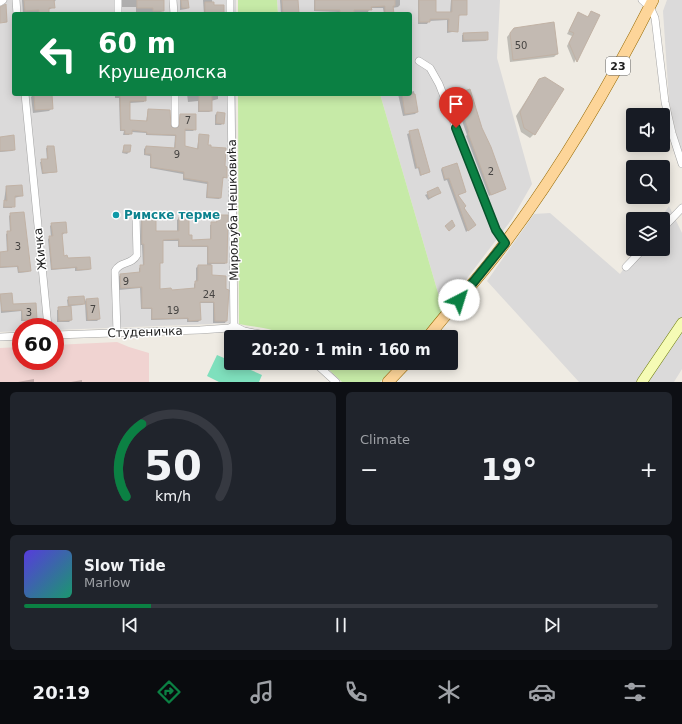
<!DOCTYPE html>
<html lang="en">
<head>
<meta charset="utf-8">
<style>
	body { margin:0; font-family:"DejaVu Sans",sans-serif; background:#20242c; color:#f1f3f6; height:100vh; display:flex; flex-direction:column; font-size:15px; white-space:nowrap }
	* { box-sizing:border-box; margin:0 }
	p { font-size:13px; color:#9ea1a6 }
	.icon { flex:none; width:22px; height:22px; fill:none; stroke:currentColor; stroke-width:2; stroke-linecap:round; stroke-linejoin:round }
	.map { position:relative; height:382px; overflow:hidden }
	.side { display:flex; flex-direction:column; gap:10px; padding:10px; background:#0d0f14; flex:1 }
	.side>* { flex:none }
	.guide { position:absolute; left:12px; top:12px; width:400px; height:84px; border-radius:4px; box-shadow:0 2px 10px #0003; background:#0b8043; color:#fff; overflow:hidden }
	.tools { position:absolute; left:626px; top:108px; display:grid; gap:8px }
	.tools a { display:grid; place-items:center; width:44px; height:44px; border-radius:4px; background:#171b24; box-shadow:0 2px 10px #0003; font-size:20px }
	.speed { position:absolute; left:12px; top:318px; display:flex; gap:8px; font-size:20px; font-weight:700; text-align:center }
	.speed>* { display:grid; place-content:center; width:52px; height:52px; border-radius:50%; background:#171b24; box-shadow:0 2px 10px #0003; line-height:1 }
	.speed .limit { border:6px solid #d22; background:#fff; color:#111 }
	.pin { position:absolute; display:grid; place-items:center; width:34px; height:34px; color:#fff; margin:-41px -17px; border-radius:50% 50% 50% 0; rotate:-45deg; box-shadow:0 0 4px #0007 }
	.pin .icon { rotate:45deg }
	.me { position:absolute; width:44px; margin:-22px; rotate:40deg; stroke-linejoin:round; filter:drop-shadow(0 0 3px #0008) }
	.turn { display:flex; align-items:center; gap:14px; height:84px; padding:0 20px; font-size:18px }
	.turn .icon { width:52px; height:52px; stroke-width:2.5 }
	.turn b { display:block; font-size:28px; line-height:34px }
	.big { font-size:30px; font-weight:700; line-height:1.1 }
	.side .tile { flex:1; display:flex; flex-direction:column; justify-content:center; gap:6px; min-width:0; padding:0 14px; border-radius:6px; background:#20242c }
	.side .dial { align-items:center; gap:0 }
	.dial svg { height:104px; overflow:visible; fill:none; stroke:#363941; stroke-width:7; stroke-linecap:round; text-anchor:middle }
	.dial text { fill:#f1f3f6; stroke:none }
	.song { display:flex; align-items:center; gap:12px }
	.cover { width:48px; height:48px; border-radius:6px; background:linear-gradient(135deg,hsl(250 70% 55%),hsl(160 70% 35%)) }
	.played { height:4px; border-radius:2px; background:linear-gradient(90deg,#0b8043 20%,#363941 20%) }
	.keys { display:flex; justify-content:space-around; direction:ltr }
	.heat { display:flex; justify-content:space-between; align-items:center; font-size:22px; direction:ltr }
	.side .tiles { flex:1; display:grid; gap:10px; grid-template-columns:1fr 1fr }
	.tile:last-child { grid-column:span 2 }
	.trip { position:absolute; left:224px; top:330px; width:234px; height:40px; border-radius:4px; background:#171b24; box-shadow:0 2px 10px #0003; font-weight:700; line-height:40px; text-align:center }
	.dock { display:flex; height:64px; justify-content:space-around; align-items:center; background:#090b0e; color:#9ea1a6 }
	.dock .icon { width:28px; height:28px }
	.dock .on { color:#0b8043 }
	.dock b { font-size:18px; color:#f1f3f6 }
	.map>svg:first-child { display:block }
	.residential { fill:#dbdada }
	.commercial { fill:#f0d3d1 }
	.grass { fill:#c6eaa7 }
	.pitch { fill:#7fe0bd }
	.shadow { fill:#0003; fill-rule:evenodd }
	.building { fill:#c3bab2; stroke:#c1b2a5 }
	.lines { fill:none; stroke-linecap:round; stroke-linejoin:round }
	.street-casing { stroke:#a4a4a4; stroke-width:8 }
	.secondary-casing { stroke:#667603; stroke-width:11 }
	.primary-casing { stroke:#966900; stroke-width:12 }
	.street { stroke:#fff; stroke-width:7 }
	.secondary { stroke:#f5fbb5; stroke-width:10 }
	.primary { stroke:#fdd599; stroke-width:11 }
	.route-casing { stroke:#07532c; stroke-width:10 }
	.route { stroke:#0b8043; stroke-width:7 }
	.culture-dot { fill:#0f9aa8; stroke:#fff; stroke-width:1.5 }
	.labels { text-anchor:middle; stroke-width:3; stroke-linejoin:round; paint-order:stroke }
	.number-label { font-size:10px; fill:#464442 }
	.shield { fill:#fff; stroke:#616161; stroke-width:1 }
	.shield-label { font-size:11px; font-weight:bold; fill:#1d1d1d }
	.street-label { font-size:12px; fill:#1d1d1d; stroke:#fff }
	.culture-label { font-size:12px; font-weight:bold; fill:#0d838f; stroke:#fff; text-anchor:start }
</style>
</head>
<body>
<div class="map">
<svg width="682" height="382" viewBox="0 0 682 382">
	<rect width="100%" height="100%" fill="#efebe3"/>
	<g class="residential">
		<path d="M0 0H236V14H14V94H236L237 323 55 330V327H21V331L0 332Z"/>
		<path d="M277 0H500L497 58 532 184 512 219 443 310 380 94H410V14H278Z"/>
		<path d="M667 0H682V159L669 101 663 11Z"/>
		<path d="M669 206 682 233V369L674 382H579L487 281 534 214 550 213 620 274 638 249H663V219H660Z"/>
	</g>
	<path class="commercial" d="M117 342 129 347 149 353V382H0V348L21 347V361H55V345Z"/>
	<g class="grass">
		<path d="M238 0H277L278 14H238Z"/>
		<path d="M238 94 315 95 380 94 443 310 420 337H290C275 328 255 327 239 324Z"/>
		<path d="M322 363H397L380 382H342Z"/>
	</g>
	<path class="pitch" d="M217 355 231 361V363H235L262 375 259 382H219L207 376Z"/>
	<g class="shadow">
		<path d="M22 0H56L54 2V7L48 10V14H23Z"/>
		<path d="M121 0H163V11L156 14H136V7H122Z"/>
		<path d="M180 0H187L188 8 186 9 180 10Z"/>
		<path d="M203 0H212L213 6 223 12 222 14H204Z"/>
		<path d="M280 0H297L298 14H281Z"/>
		<path d="M314 0H400V5L398 7 392 8 393 14H384L383 8H370L368 12H353V14H338V12L314 11Z"/>
		<path d="M418 0H435V13H450L451 0H466V14L457 16V31L447 33V20L429 21 427 24H418Z"/>
		<path d="M591 12 598 15 574 63 567 46 572 36 567 34 578 13 587 18Z"/>
		<path d="M511 32 557 54 554 57 510 62 507 37Z"/>
		<path d="M464 34 487 39 486 41 462 42V35Z"/>
		<path d="M539 80 534 134 530 138 521 132 516 116Z"/>
		<path d="M410 84 411 92 414 91 417 112 415 114 403 116 398 94H410Z"/>
		<path d="M469 91 481 128 505 189 489 196 466 136 467 135 454 98Z"/>
		<path d="M34 94H51L52 108 49 111 33 113 31 97Z"/>
		<path d="M115 94H145L144 102 129 103V121L146 122 148 110 169 111V125L174 130 178 128 180 115 195 129 193 131H184L183 147 197 149 199 135 224 167 226 177 222 179 220 198 219 199 206 198 207 184 183 180V174L150 168V156L144 155V149L146 147 174 149 175 136 146 135V133L131 132 129 135H123L124 131H120L119 98H115Z"/>
		<path d="M187 94H218V99L211 101V111L209 112H198V101L188 102Z"/>
		<path d="M217 113 223 123 221 125H215V115Z"/>
		<path d="M417 130 429 172 420 176 418 168 415 169 407 134Z"/>
		<path d="M0 138 14 150 12 151 0 152Z"/>
		<path d="M124 146 129 152 127 154 122 153Z"/>
		<path d="M48 147 56 172 42 174 40 162 47 160 46 148Z"/>
		<path d="M442 168 465 192 458 195 473 226 466 232 447 180 444 181 441 170Z"/>
		<path d="M6 187 22 196 14 198 12 208H3Z"/>
		<path d="M438 189 440 193 428 200 425 195Z"/>
		<path d="M142 213 155 232H177V220L179 218 191 241 210 240V225L216 223 218 216 226 262 225 264H211V276L226 321 225 323H213V303H199L200 320 198 322H187V319L151 320V309H141L140 288 119 290V276L121 275 139 274V268L143 266 142 245H140L141 215ZM162 241H178V247H207V266H198L196 268V282L194 284V289L171 291 159 290V264L162 262Z"/>
		<path d="M11 214 30 270 28 272 18 273 17 267 0 268V253H7L6 234 10 232 9 216Z"/>
		<path d="M52 224 66 232 62 235 63 257 90 269 88 270 75 271V268L51 270 48 239 51 237 50 226Z"/>
		<path d="M11 294 12 305 35 304 36 319 34 321H21V311L1 313 0 295Z"/>
		<path d="M69 298 84 302 86 300 99 319 97 321H86L85 303 82 305 70 306 71 320 69 322H57V310L68 308 67 300Z"/>
		<path d="M34 379V382H18Z"/>
		<path d="M82 380V382H71Z"/>
	</g>
	<g class="building">
		<path d="M24 0H54L55 8H49V14H39V10L25 11Z"/>
		<path d="M137 0H164V11H153V8H137Z"/>
		<path d="M181 0H188L189 8H182Z"/>
		<path d="M282 0H298L299 14H283Z"/>
		<path d="M315 0H395V6H393L394 14H385V6L371 7 372 10H354V14H340V10H315Z"/>
		<path d="M419 0H436V12H452V0H467V15H459L458 32 448 31 449 19H430V22H419Z"/>
		<path d="M205 2H214V5H224V13H205Z"/>
		<path d="M6 4 7 22 0 23V7Z"/>
		<path d="M591 11 600 15 577 62 569 43 574 33 569 31 578 12 588 17Z"/>
		<path d="M554 22 558 54 513 60 510 33 514 28Z"/>
		<path d="M488 32V40H464L463 33Z"/>
		<path d="M545 77 564 89 535 135 524 128 520 112 539 79Z"/>
		<path d="M470 89 482 128 491 147 506 189 491 195 468 133 469 132 456 94Z"/>
		<path d="M34 94H52L53 109 35 110Z"/>
		<path d="M120 94H146V101H130V120L147 121 148 109 170 110 171 126 175 129 179 126 180 114H196V130L185 129V146L198 149 199 134 209 135 208 145H211V147L226 148 225 166 227 167V178L223 177 221 198 207 197 208 182 184 178V172L151 167V154H145L146 146 175 148 176 135 147 134V132L132 130V134H125V130H121Z"/>
		<rect x="199" y="94" width="13" height="17"/>
		<path d="M402 94H415L418 112 405 114Z"/>
		<path d="M217 112 225 113 224 124 216 123Z"/>
		<path d="M418 129 430 172 421 175 419 167 417 168 409 131Z"/>
		<path d="M14 135 15 150 0 151V137Z"/>
		<path d="M124 145H131L130 152H123Z"/>
		<path d="M47 146H54L57 172 43 173 41 159H48Z"/>
		<path d="M457 163 466 192 458 195 466 206 464 208 476 225 468 231 449 178 445 179 442 168Z"/>
		<path d="M22 185 23 196H15V207H4V200L7 201 6 186Z"/>
		<path d="M438 187 441 193 429 198 427 192Z"/>
		<path d="M24 212 31 271 19 272 18 266 0 267V252L8 251 7 231H11L10 213Z"/>
		<path d="M142 212 156 213V231H179V217H189V235H192V240L211 239V222H217V215H228L227 263H208V246H179V239L163 240V263H160V289L171 288 172 290 195 288V281H198V265H212V275L226 276V289L229 290 227 321H215L214 302H200L201 320 189 321 188 318 152 319V308H142V287L121 288 120 274 140 272V265H144V244H142Z"/>
		<path d="M452 220 455 226 449 231 445 226Z"/>
		<path d="M66 222 67 233H62L64 256 67 255 68 258 90 257 91 269 77 270V267L52 269 49 236H53L51 223Z"/>
		<path d="M12 293 13 304 36 303 37 320H23L22 310 2 311 0 294Z"/>
		<path d="M84 296 85 304 69 305 68 297Z"/>
		<path d="M98 298 100 319 88 320 86 299Z"/>
		<path d="M71 306 72 320 59 321 58 307Z"/>
	</g>
	<g class="lines">
		<g class="street-casing">
			<g id="street">
				<path d="M16 0 17 14"/>
				<path d="M118 0V14"/>
				<path d="M173 0 174 14"/>
				<path d="M230 0V14"/>
				<path d="M642 0 650 7 655 18 665 102 672 133 682 164"/>
				<path d="M0 2 3 0"/>
				<path d="M419 61 430 68 439 84 496 230 505 243"/>
				<path d="M25 94 48 327"/>
				<path d="M231 94 234 326"/>
				<path d="M175 124V94"/>
				<path d="M663 228 682 208"/>
				<path d="M626 267 643 249"/>
				<path d="M234 326 244 331 276 337"/>
				<path d="M117 332 115 271C120 261 132 265 137 255L136 216"/>
				<path d="M55 335 200 330 229 328 234 326"/>
				<path d="M0 337 21 336"/>
				<path d="M315 363 336 382"/>
			</g>
		</g>
		<g class="secondary-casing">
			<path id="secondary" d="M642 382 682 323"/>
		</g>
		<g class="primary-casing">
			<g id="primary">
				<path d="M428 337C453 305 481 276 505 243 560 169 611 83 653 0"/>
				<path d="M388 382 406 363"/>
			</g>
		</g>
		<use href="#street" class="street"/>
		<use href="#secondary" class="secondary"/>
		<use href="#primary" class="primary"/>
	</g>
	<g class="lines">
		<g class="route-casing">
			<path id="route" d="M456 128 496 230 505 243 459 300"/>
		</g>
		<use href="#route" class="route"/>
	</g>
	<circle class="culture-dot" cx="116" cy="215" r="4"/>
	<g class="labels">
		<g class="number-label">
			<text x="521" y="49">50</text>
			<text x="188" y="124">7</text>
			<text x="177" y="158">9</text>
			<text x="491" y="175">2</text>
			<text x="18" y="250">3</text>
			<text x="126" y="285">9</text>
			<text x="209" y="298">24</text>
			<text x="93" y="313">7</text>
			<text x="173" y="314">19</text>
			<text x="29" y="316">3</text>
		</g>
		<rect class="shield" x="606" y="57" width="24" height="18" rx="3"/>
		<g class="shield-label">
			<text x="618" y="70">23</text>
		</g>
		<g class="street-label">
			<text transform="translate(233 210) rotate(-91)" y="4">Мирољуба Нешковића</text>
			<text transform="translate(40 249) rotate(-96)" y="4">Жичка</text>
			<text transform="translate(145 332) rotate(-2)" y="4">Студеничка</text>
		</g>
		<g class="culture-label">
			<text x="124" y="219">Римске терме</text>
		</g>
	</g>
</svg>
<div class="tools">
<a><svg class="icon" aria-label="sound" viewBox="0 0 24 24"><path d="M4 9h4l5-4v14l-5-4H4zM17 9q2 3 0 6"/></svg></a>
<a><svg class="icon" aria-label="search" viewBox="0 0 24 24"><circle cx="10" cy="10" r="6"/><path d="M15 15l6 6"/></svg></a>
<a><svg class="icon" aria-label="layers" viewBox="0 0 24 24"><path d="M12 4l9 5-9 5-9-5zM3 14l9 5 9-5"/></svg></a>
</div>
<div class="speed"><div class="limit">60</div></div>
<div class="pin" style="left:456px;top:128px;background:#d93025"><svg class="icon" aria-label="arrive" viewBox="0 0 24 24"><path d="M6 21V4h12l-3 4 3 4H6"/></svg></div>
<svg class="me" style="left:459px;top:300px" viewBox="-20 -20 40 40"><circle r="19" fill="#fff"/><path d="M0-13L10 11 0 6-10 11z" fill="#0b8043"/></svg>
<div class="trip">20:20 · 1 min · 160 m</div>
<div class="guide">
<div class="turn"><svg class="icon" aria-label="left" viewBox="0 0 24 24"><path d="M17 20v-9H6M10 6l-5 5 5 5"/></svg><div><b>60 m</b>Крушедолска</div></div>
</div>
</div>
<section class="side">
<div class="tiles">
<div class="tile dial"><svg viewBox="0 0 100 80">
<path d="M14 69A42 42 0 1 1 86 69"/>
<path d="M14 69A42 42 0 0 1 26 13" stroke="#0b8043"/>
<text x="50" y="56" font-size="32" font-weight="700">50</text>
<text x="50" y="72" font-size="11">km/h</text>
</svg></div>
<div class="tile"><p>Climate</p>
<div class="heat"><a>−</a><b class="big">19°</b><a>+</a></div>
</div>
<div class="tile">
<div class="song"><i class="cover"></i><div><b>Slow Tide</b><p>Marlow</p></div></div>
<div class="played"></div>
<div class="keys"><svg class="icon" aria-label="previous" viewBox="0 0 24 24"><path d="M18 5L8 12l10 7zM5 5v14"/></svg><svg class="icon" aria-label="pause" viewBox="0 0 24 24"><path d="M8 5v14M16 5v14"/></svg><svg class="icon" aria-label="next" viewBox="0 0 24 24"><path d="M6 5l10 7-10 7zM19 5v14"/></svg></div>
</div>
</div>
</section>
<nav class="dock">
<b>20:19</b>
<svg class="icon on" aria-label="directions" viewBox="0 0 24 24"><path d="M12 3l9 9-9 9-9-9zM9 14v-3h6M13 9l2 2-2 2"/></svg>
<svg class="icon" aria-label="music" viewBox="0 0 24 24"><path d="M9 18V5l10-2v13"/><circle cx="6" cy="18" r="3"/><circle cx="16" cy="16" r="3"/></svg>
<svg class="icon" aria-label="phone" viewBox="0 0 24 24"><path d="M5 4h4l2 5-3 2q2 4 5 5l2-3 5 2v4C11 20 4 13 5 4z"/></svg>
<svg class="icon" aria-label="climate" viewBox="0 0 24 24"><path d="M12 3v18M4 7l16 10M4 17L20 7"/></svg>
<svg class="icon" aria-label="car" viewBox="0 0 24 24"><path d="M5 17H2v-5l4-1 3-4h7l3 4 3 1v5h-3M9 17h6M6 11h13"/><circle cx="7" cy="17" r="2"/><circle cx="17" cy="17" r="2"/></svg>
<svg class="icon" aria-label="filters" viewBox="0 0 24 24"><path d="M4 7h16M4 17h16"/><circle cx="9" cy="7" r="2"/><circle cx="15" cy="17" r="2"/></svg>
</nav>
</body>
</html>
